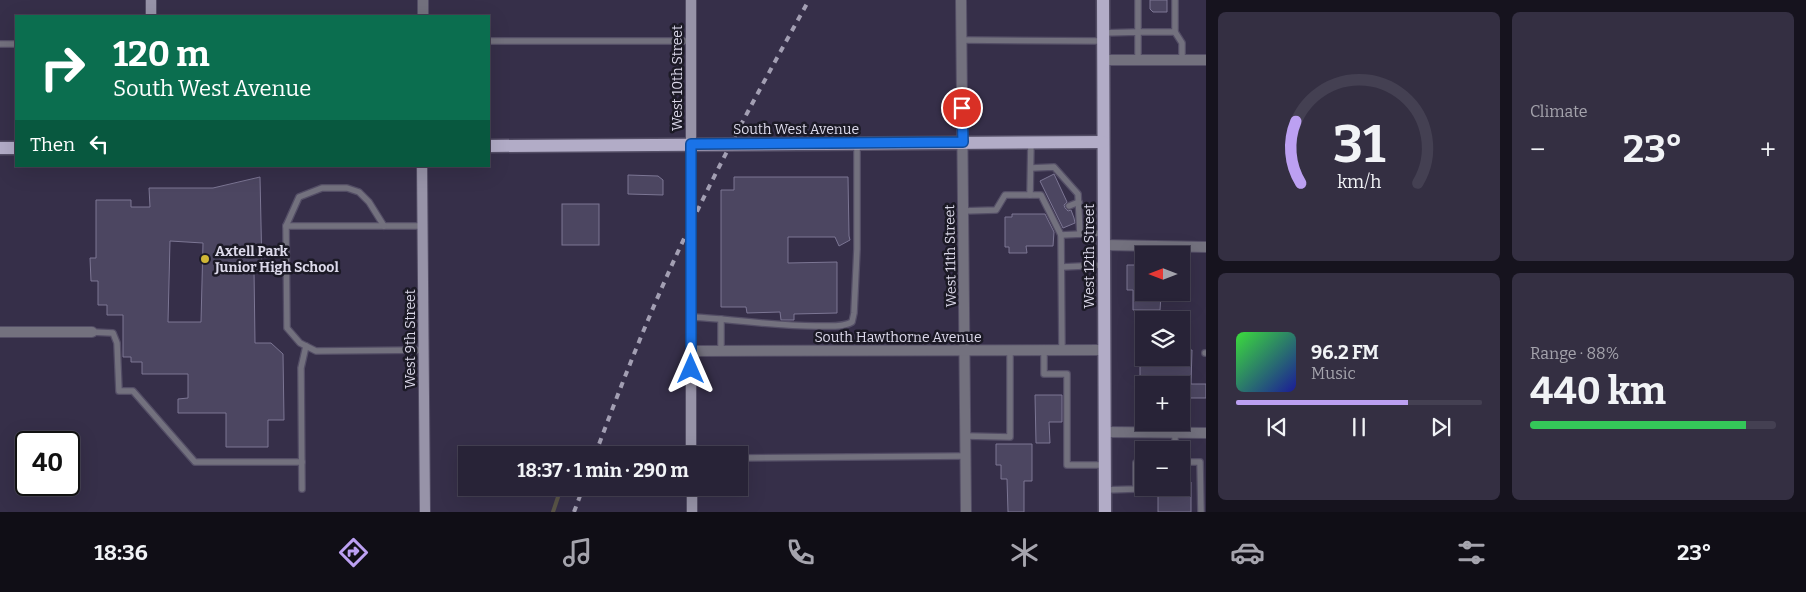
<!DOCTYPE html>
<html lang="en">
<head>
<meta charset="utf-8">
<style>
	body { margin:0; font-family:Bitter,serif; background:#342f42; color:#f1f3f6; height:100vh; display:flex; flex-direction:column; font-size:19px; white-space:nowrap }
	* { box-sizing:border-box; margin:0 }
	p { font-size:16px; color:#a5a4ad }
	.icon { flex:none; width:28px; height:28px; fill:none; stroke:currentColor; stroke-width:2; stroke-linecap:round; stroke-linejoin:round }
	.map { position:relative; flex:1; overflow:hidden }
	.drawer { display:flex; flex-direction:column; gap:12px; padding:12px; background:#16131e; width:600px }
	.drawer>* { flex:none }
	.top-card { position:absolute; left:15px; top:15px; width:475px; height:152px; border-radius:0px; box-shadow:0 5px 20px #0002,0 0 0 1px #444052; background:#0b6e4f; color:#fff; overflow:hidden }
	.needle { width:32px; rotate:270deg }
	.buttons { position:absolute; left:1135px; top:246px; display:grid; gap:10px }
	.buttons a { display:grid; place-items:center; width:55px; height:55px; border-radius:0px; background:#282337; box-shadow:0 5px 20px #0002,0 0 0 1px #444052; font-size:25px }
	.speed { position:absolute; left:15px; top:431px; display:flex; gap:10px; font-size:25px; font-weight:700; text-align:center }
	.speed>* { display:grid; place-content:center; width:65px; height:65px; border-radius:50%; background:#282337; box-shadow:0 5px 20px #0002,0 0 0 1px #444052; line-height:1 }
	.speed .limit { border:2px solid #111; border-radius:8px; background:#fff; color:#111 }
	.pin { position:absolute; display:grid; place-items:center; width:42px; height:42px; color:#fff; margin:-21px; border:2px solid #fff; border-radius:50%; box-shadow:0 1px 5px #0007 }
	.me { position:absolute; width:55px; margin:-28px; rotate:0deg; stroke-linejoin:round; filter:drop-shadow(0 0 4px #0008) }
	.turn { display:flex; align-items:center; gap:18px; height:105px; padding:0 15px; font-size:22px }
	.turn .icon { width:65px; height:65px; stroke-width:2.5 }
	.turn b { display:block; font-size:35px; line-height:42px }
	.then { display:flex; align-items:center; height:48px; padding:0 15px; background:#0003; gap:10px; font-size:19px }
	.big { font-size:38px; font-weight:700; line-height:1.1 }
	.drawer .widget { flex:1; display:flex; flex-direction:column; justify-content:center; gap:8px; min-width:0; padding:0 18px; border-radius:8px; background:#342f42 }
	.drawer .dial { align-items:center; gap:0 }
	.dial svg { height:130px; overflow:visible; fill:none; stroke:#444052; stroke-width:7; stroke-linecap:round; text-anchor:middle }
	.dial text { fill:#f1f3f6; stroke:none }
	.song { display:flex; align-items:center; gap:15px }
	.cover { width:60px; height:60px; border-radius:8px; background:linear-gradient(135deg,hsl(120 70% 55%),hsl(240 70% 35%)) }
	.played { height:5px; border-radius:2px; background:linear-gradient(90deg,#bca0f2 70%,#444052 70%) }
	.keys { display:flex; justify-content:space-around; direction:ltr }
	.heat { display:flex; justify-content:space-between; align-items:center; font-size:28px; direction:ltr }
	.charge { height:8px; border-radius:4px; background:linear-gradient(90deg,#34c759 88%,#444052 0) }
	.drawer .tiles { flex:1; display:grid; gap:12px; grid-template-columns:repeat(2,1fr) }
	.trip { position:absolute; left:458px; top:446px; width:290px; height:50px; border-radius:0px; background:#282337; box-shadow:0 5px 20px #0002,0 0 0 1px #444052; font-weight:700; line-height:50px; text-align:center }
	.tabs { display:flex; height:80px; justify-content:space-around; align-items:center; background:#100e16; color:#a5a4ad }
	.tabs .icon { width:35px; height:35px }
	.tabs .current { color:#bca0f2 }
	.tabs b { font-size:22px; color:#f1f3f6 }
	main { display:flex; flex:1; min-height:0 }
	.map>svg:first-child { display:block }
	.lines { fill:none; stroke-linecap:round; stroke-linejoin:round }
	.stream { stroke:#5a5548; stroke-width:4 }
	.building { fill:#4c4661; stroke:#7c7694; fill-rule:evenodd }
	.lane-casing { stroke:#544e66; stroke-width:8 }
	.street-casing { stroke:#544e66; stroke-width:12 }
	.secondary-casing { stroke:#544e66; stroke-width:12 }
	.primary-casing { stroke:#544e66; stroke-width:15 }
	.lane { stroke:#73717e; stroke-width:5.5 }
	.street { stroke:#73717e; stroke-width:10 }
	.secondary { stroke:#9793a8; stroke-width:10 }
	.primary { stroke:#b2acc7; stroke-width:12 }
	.rail { stroke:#a39fb3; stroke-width:4; stroke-dasharray:6 6; stroke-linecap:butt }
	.route-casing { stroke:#114b97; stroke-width:12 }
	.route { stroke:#1a73e8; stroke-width:9 }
	.poi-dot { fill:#d0b736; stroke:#1c1a26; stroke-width:2 }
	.labels { text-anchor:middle; stroke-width:5; stroke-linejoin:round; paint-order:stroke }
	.street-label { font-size:14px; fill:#dcd9ea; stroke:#1c1a26 }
	.poi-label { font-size:14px; font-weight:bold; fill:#dcd9ea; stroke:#1c1a26; text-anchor:start }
</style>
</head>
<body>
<main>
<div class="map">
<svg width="1206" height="512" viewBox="0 0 1206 512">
	<rect width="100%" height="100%" fill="#362f49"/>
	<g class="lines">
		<path class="stream" d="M553 512 561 488"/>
	</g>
	<g class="building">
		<path d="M1150 0H1167V12H1153L1150 9Z"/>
		<path d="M1054 174 1067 202 1064 205 1065 208 1068 211 1071 210 1074 218 1075 223 1063 228 1040 181Z"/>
		<path d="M628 175 658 176 663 180V195L628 194Z"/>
		<path d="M260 177 262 270H254L255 343H271L283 354 284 420H268V447H226V413H178V399L188 398V374H142V362H131V357H123V315H107V305H98V281H91L90 258H96V200H131V207H150L149 188H213ZM170 241 203 243 201 322H168Z"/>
		<path d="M734 177H848L849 236 850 240 839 246 835 237H788V263L837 262V313L794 314V320H781L780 312 747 313 746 307H721V190H734Z"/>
		<rect x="562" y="204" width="37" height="41"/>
		<path d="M1012 214H1045L1054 232 1053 246H1026L1027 253H1009V247H1005V217H1012Z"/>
		<path d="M1127 265H1144V296H1161L1160 310H1133V290H1127Z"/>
		<path d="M1181 350H1192L1191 384H1206V398H1181V385H1140V365H1163V358H1181Z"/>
		<path d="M1035 395H1062V422H1049L1050 443H1036Z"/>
		<path d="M996 444H1032V481H1024V512H1008L1007 479H1001V465H996Z"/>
		<path d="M1181 482H1191V512H1158V488H1181Z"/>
	</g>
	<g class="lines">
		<g class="lane-casing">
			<g id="lane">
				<path d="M1138 0V32H1175V0"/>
				<path d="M1175 32 1182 43V60"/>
				<path d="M1103 33 1138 32V60"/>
				<path d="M962 40 1103 41"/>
				<path d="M489 41H691"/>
				<path d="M0 44H16"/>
				<path d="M1031 168 1054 167 1078 194 1080 234"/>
				<path d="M1030 195H1041L1061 235 1103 233"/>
				<path d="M1069 206 1079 202"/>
				<path d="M963 211 996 210 1005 195H1030L1031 142"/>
				<path d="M286 226H423"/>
				<path d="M384 226 369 202 359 192 347 188H322L299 197 286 226 287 328 300 343 316 351 424 350"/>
				<path d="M1061 235 1062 350"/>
				<path d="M1062 267 1104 265"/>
				<path d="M691 317C735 319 778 327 822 326 831 326 844 327 852 322L854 313 857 249V144"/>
				<path d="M92 332 113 333 117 343 119 391H133L195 462H302"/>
				<path d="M721 351V319"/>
				<path d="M1044 351V374H1067V465H1105"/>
				<path d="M1205 353H1206"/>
				<path d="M1175 433V450"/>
				<path d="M966 436 1010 437V351"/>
				<path d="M739 458 966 456"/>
				<path d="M1181 462H1200L1201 512"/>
				<path d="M302 489 301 368 306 346"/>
				<path d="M1105 490 1136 489V463H1144"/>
			</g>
		</g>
		<g class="street-casing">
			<g id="street">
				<path d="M423 0V16"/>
				<path d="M961 0 966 512"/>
				<path d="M1103 60H1206"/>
				<path d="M1104 245 1206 247"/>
				<path d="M0 332H92"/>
				<path d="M691 351 1104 350"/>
				<path d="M1104 432 1206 433"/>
			</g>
		</g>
		<g class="secondary-casing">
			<g id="secondary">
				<path d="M151 0V16"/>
				<path d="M691 0V455"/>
				<path d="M422 166 425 512"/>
				<path d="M692 488V512"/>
			</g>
		</g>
		<g class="primary-casing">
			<g id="primary">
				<path d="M1103 0 1105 512"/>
				<path d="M489 146 1103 142"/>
				<path d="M0 148H16"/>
			</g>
		</g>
		<use href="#lane" class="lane"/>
		<use href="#street" class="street"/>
		<use href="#secondary" class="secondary"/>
		<use href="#primary" class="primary"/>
		<g class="rail">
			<path d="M595 455C624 377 655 299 691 224 727 148 768 74 809 0"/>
			<path d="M574 512 583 488"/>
		</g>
	</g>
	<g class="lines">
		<g class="route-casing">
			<path id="route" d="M691 369V144L963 142 962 108"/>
		</g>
		<use href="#route" class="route"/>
	</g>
	<circle class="poi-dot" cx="205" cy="259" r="5"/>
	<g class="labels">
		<g class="street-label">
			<text transform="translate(677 78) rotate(-90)" y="5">West 10th Street</text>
			<text x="796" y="134">South West Avenue</text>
			<text transform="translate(950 256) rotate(-91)" y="5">West 11th Street</text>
			<text transform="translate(1089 256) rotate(-90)" y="5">West 12th Street</text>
			<text x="898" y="342">South Hawthorne Avenue</text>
			<text transform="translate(410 339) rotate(-90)" y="5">West 9th Street</text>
		</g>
		<g class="poi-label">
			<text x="215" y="256">Axtell Park<tspan x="215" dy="16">Junior High School</tspan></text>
		</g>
	</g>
</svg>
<div class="buttons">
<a><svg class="needle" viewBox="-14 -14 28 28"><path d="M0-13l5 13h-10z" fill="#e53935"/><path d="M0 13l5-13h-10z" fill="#a5a4ad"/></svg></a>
<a><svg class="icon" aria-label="layers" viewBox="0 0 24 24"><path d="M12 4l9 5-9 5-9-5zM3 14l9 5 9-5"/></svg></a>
<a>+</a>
<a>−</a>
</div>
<div class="speed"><div class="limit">40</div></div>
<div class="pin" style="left:962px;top:108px;background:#d93025"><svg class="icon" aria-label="arrive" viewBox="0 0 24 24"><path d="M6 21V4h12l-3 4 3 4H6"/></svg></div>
<svg class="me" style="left:691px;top:369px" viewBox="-20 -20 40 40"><path d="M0-17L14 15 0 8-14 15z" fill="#1a73e8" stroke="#fff" stroke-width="4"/></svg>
<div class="trip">18:37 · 1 min · 290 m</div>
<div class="top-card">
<div class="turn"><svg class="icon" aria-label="right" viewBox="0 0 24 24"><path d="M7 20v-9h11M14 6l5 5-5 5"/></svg><div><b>120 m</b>South West Avenue</div></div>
<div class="then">Then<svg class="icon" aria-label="left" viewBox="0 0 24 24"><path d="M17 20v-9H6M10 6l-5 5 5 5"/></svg></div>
</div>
</div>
<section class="drawer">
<div class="tiles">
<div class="widget dial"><svg viewBox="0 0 100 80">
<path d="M14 69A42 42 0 1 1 86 69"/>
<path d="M14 69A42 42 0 0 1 11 31" stroke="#bca0f2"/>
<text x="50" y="56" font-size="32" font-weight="700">31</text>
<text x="50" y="72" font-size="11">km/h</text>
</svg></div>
<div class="widget"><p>Climate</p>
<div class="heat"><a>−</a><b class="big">23°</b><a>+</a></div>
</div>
<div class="widget">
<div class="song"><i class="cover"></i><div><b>96.2 FM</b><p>Music</p></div></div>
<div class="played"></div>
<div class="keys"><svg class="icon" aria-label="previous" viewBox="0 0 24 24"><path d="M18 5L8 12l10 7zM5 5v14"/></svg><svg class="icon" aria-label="pause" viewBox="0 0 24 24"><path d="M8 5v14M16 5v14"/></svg><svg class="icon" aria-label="next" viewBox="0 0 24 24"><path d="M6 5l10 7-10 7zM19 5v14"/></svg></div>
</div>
<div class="widget"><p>Range · 88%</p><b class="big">440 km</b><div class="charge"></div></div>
</div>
</section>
</main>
<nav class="tabs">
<b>18:36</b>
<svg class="icon current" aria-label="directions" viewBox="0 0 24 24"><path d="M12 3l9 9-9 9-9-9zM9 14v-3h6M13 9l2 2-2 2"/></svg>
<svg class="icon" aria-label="music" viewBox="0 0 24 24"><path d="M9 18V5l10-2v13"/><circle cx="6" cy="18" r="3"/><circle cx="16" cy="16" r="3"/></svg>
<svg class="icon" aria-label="phone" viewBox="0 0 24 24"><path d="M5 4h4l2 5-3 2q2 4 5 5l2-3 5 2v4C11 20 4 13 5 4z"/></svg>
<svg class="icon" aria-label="climate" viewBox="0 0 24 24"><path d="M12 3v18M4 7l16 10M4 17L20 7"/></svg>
<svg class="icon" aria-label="car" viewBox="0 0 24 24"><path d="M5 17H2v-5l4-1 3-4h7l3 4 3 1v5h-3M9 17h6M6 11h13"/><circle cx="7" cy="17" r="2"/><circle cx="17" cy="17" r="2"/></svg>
<svg class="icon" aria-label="filters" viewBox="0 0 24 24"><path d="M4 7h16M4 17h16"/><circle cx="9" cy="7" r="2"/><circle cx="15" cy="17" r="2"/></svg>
<b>23°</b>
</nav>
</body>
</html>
